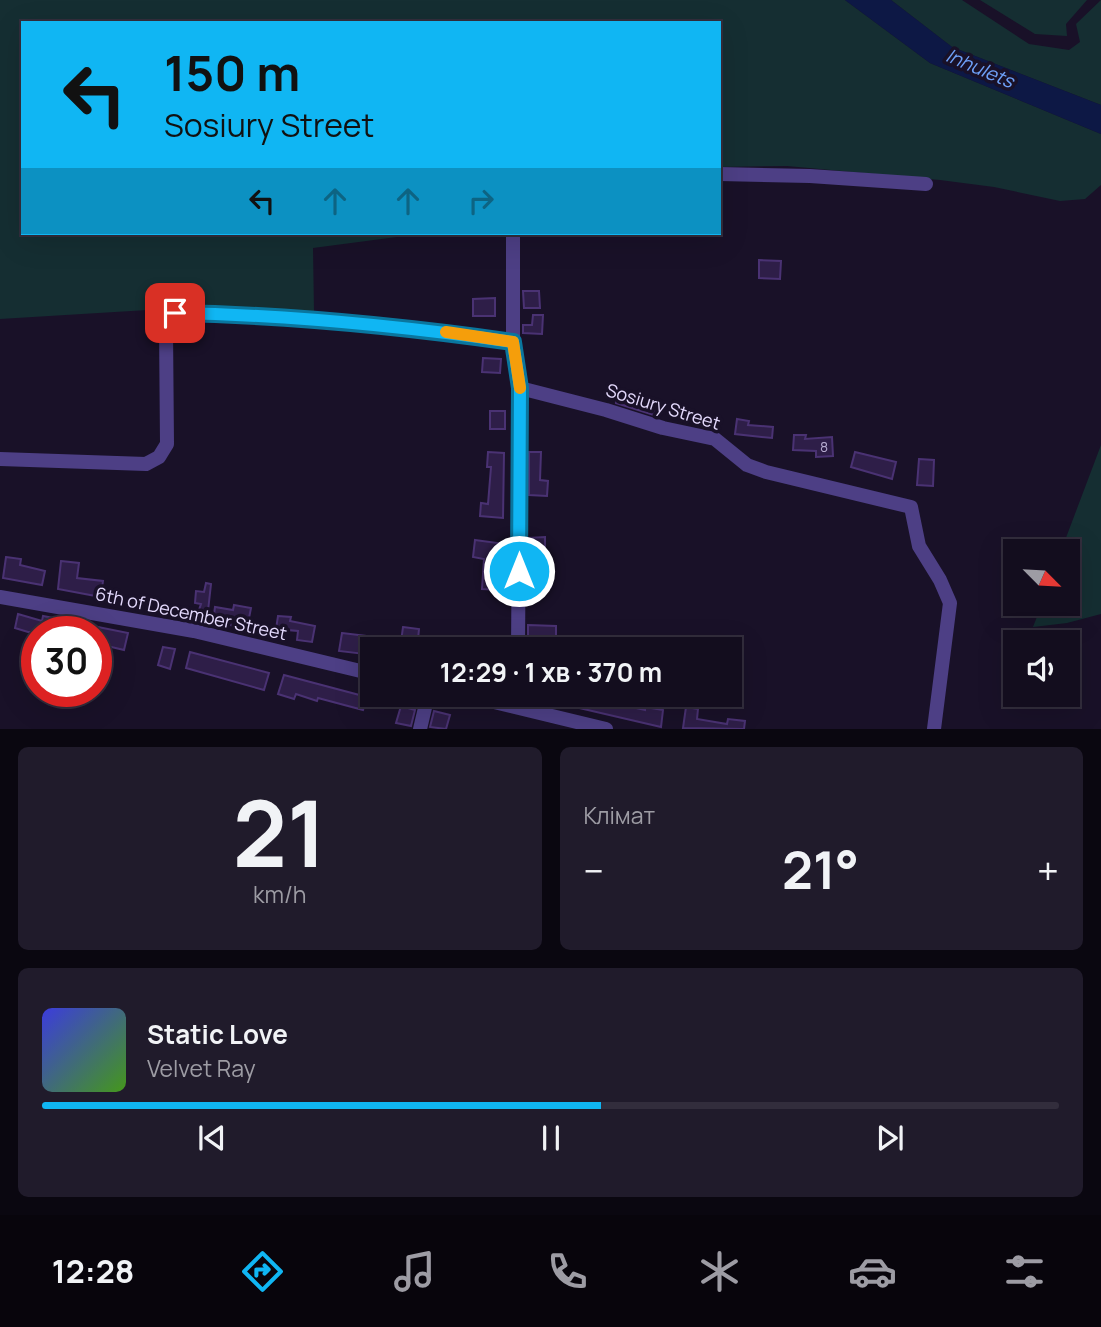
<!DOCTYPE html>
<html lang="uk">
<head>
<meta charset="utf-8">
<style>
	body { margin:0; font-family:Manrope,sans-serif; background:#201b2b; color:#f1f3f6; height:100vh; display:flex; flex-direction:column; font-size:26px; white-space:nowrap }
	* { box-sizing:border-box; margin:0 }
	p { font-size:23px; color:#9d9ca4 }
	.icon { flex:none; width:38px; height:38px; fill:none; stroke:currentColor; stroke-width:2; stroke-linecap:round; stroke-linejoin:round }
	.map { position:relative; height:729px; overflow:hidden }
	.drawer { display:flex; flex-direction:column; gap:18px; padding:18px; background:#0a0710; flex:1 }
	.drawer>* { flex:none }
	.top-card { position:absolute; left:21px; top:21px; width:700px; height:214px; border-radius:0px; box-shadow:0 7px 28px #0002,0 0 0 2px #322d3c; background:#10b6f3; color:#111; overflow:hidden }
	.needle { width:46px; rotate:114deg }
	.buttons { position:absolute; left:1003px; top:539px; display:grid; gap:14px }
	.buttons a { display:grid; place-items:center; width:77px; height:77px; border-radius:0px; background:#130d1e; box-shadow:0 7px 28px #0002,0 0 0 2px #322d3c; font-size:35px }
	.speed { position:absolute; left:21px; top:616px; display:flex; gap:14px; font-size:35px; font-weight:700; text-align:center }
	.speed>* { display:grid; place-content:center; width:91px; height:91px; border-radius:50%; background:#130d1e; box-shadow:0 7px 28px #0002,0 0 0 2px #322d3c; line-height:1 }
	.speed .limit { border:10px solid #d22; background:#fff; color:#111 }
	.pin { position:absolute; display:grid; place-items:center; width:60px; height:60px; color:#fff; margin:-30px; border-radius:14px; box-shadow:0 4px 10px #0006 }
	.me { position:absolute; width:77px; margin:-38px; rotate:0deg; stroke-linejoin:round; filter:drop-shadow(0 0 5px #0008) }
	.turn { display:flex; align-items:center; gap:24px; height:147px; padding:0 28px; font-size:32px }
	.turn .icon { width:91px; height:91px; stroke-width:2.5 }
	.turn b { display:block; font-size:49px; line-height:60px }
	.lanes { display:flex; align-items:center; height:66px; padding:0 28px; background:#0003; justify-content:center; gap:35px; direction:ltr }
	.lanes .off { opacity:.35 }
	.big { font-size:52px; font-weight:700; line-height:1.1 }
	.drawer .widget { flex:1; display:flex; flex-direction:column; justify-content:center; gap:10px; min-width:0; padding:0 24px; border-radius:10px; background:#201b2b }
	.drawer .dial { align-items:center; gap:0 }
	.dial b { font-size:91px; line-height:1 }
	.song { display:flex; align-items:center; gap:21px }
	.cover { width:84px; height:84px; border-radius:10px; background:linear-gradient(135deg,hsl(240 70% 55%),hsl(100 70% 35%)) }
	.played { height:7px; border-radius:4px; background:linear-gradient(90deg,#10b6f3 55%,#322d3c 55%) }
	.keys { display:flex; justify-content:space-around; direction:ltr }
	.heat { display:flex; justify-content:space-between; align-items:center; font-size:38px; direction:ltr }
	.drawer .tiles { flex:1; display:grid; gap:18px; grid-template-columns:1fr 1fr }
	.widget:last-child { grid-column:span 2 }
	.trip { position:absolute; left:360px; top:637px; width:382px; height:70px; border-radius:0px; background:#130d1e; box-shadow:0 7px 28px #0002,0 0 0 2px #322d3c; font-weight:700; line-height:70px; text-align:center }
	.tabs { display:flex; height:112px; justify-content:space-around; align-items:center; background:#08050c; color:#9d9ca4 }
	.tabs .icon { width:49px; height:49px }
	.tabs .active { color:#10b6f3 }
	.tabs b { font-size:32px; color:#f1f3f6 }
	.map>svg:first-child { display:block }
	.green { fill:#152e32 }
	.water { fill:#0d1845 }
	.building { fill:#2e1e48; stroke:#4a3273; stroke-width:2 }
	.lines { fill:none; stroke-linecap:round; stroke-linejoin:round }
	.minor { stroke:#4d3f85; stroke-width:14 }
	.route-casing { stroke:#0a769e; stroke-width:18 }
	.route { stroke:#10b6f3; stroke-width:12 }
	.slow { stroke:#f59e0b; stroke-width:12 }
	.labels { text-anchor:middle; stroke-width:7; stroke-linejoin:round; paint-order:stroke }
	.number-label { font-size:14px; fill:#b6abd0 }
	.street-label { font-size:18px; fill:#e4dafd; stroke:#191128 }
	.water-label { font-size:19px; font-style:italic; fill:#6ea0f8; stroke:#191128 }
</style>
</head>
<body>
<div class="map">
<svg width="1101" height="729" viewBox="0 0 1101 729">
	<rect width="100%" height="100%" fill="#191128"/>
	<g class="green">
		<path d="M0 0H845L930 63 1101 134V185L1085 199 1060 201 994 187 940 180 787 166 719 167V23H23V233H427L313 248 314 312 164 309 0 319Z"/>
		<path d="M891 0H962L1029 44 1069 50 1080 42 1076 24 1101 0V105L952 47Z"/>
		<path d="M980 0H1087L1066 24 1067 36 1035 34Z"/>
		<path d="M1101 445V614L1067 623 1033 627 1042 604H1068V551H1061Z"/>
	</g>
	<path class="water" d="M845 0H891L952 47 1101 105V134L930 63Z"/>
	<g class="building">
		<path d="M759 260 781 261 780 279 759 278Z"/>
		<path d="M523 291H539L540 308H524Z"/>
		<path d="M495 298V316H473V299Z"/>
		<path d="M533 315H543L542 334 523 333V325H532Z"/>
		<path d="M483 358 501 359 500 373 482 372Z"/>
		<path d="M618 394 661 402 657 416 616 403Z"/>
		<rect x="490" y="411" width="15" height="18"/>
		<path d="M737 419 749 421 748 425 773 427 772 438 735 434Z"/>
		<path d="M794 435H806L805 439 832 437 833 456 816 457V451L793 450Z"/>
		<path d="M488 452 504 453 503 518 480 516 481 503 488 504 491 467H487Z"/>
		<path d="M529 452H541L540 480 548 481 547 496 529 495Z"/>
		<path d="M855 452 896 462 892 479 851 467Z"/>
		<path d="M919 459 934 460 933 486 917 485Z"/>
		<path d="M545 537V555H528V538Z"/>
		<path d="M475 540 505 544 501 573H504L503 590 482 589 484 559 473 557Z"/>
		<path d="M6 557 21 559 20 565 45 571 42 585 3 578Z"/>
		<path d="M61 561 79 563 77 578 103 581 101 597 58 589Z"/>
		<rect x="528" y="571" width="23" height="16"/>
		<path d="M206 583 211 584 208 611 199 610 201 604 195 603 196 591 204 592Z"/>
		<path d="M234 605 251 608 247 628 213 622 215 607 233 610Z"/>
		<path d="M18 614 42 621 43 616 128 633 124 650 103 645 100 661H96V632H28L15 628Z"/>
		<path d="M278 616 291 617 290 621 315 626 312 642 297 640 298 631 276 629Z"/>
		<path d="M528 625 556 626V642L528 641Z"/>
		<path d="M403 627 419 629 417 649H400Z"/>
		<path d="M342 633 376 637 373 655 339 651Z"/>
		<path d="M163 647 175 649 170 669 158 665Z"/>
		<path d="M190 652 269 673 264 690 186 668Z"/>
		<path d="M284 675 367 697 363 710 318 698 317 701 296 694 294 699 278 694Z"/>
		<path d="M536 695H593L592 698 645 710V707L663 710 661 727 536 698Z"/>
		<path d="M401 706 415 710 411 726 396 723Z"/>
		<path d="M686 707 698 709 697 719 727 724 728 719 745 721 744 729 683 728Z"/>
		<path d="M434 711 450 715 446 729 430 727Z"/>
	</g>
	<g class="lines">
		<g class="minor">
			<path d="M719 174 810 176 926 184"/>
			<path d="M513 233V342L520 388 518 649"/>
			<path d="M520 388 606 410 663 428 715 439 747 465 766 472 911 507 919 546 940 580 950 603 934 729"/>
			<path d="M0 459 146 464 159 457 167 444 166 329 168 320 175 313C288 315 400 326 513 342"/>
			<path d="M0 597 194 631 373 674"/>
			<path d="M465 695 606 729"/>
			<path d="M420 729 428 695"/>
		</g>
	</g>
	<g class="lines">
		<g class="route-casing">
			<path id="route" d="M175 313C288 315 400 326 513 342L520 388 519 571"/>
		</g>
		<use href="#route" class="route"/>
		<path class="slow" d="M446 332 513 342 520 388"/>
	</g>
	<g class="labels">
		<g class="number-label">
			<text x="824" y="452">8</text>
		</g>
		<g class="street-label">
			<text transform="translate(663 407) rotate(17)" y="6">Sosiury Street</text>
			<text transform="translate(191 614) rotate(12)" y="6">6th of December Street</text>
		</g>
		<g class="water-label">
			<text transform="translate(980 68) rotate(23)" y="7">Inhulets</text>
		</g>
	</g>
</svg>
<div class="buttons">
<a><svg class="needle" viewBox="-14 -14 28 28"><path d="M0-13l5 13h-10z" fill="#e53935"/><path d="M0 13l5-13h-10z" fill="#9d9ca4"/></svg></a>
<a><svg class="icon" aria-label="sound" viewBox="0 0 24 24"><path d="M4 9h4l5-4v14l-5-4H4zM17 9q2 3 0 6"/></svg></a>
</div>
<div class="speed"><div class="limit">30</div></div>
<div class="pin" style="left:175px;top:313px;background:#d93025"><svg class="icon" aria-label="arrive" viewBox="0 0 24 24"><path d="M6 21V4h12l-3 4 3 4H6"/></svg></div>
<svg class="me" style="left:519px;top:571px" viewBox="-20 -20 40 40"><circle r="17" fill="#10b6f3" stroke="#fff" stroke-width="3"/><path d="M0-11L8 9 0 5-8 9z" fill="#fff"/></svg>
<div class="trip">12:29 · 1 хв · 370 m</div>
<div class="top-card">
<div class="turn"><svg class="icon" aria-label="left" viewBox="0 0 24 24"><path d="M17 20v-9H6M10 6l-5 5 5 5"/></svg><div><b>150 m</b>Sosiury Street</div></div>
<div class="lanes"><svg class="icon" aria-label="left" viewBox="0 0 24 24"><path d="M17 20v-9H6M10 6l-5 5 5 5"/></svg><svg class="icon off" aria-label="ahead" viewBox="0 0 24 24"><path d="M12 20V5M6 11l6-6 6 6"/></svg><svg class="icon off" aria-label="ahead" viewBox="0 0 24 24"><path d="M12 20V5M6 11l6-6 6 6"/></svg><svg class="icon off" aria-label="right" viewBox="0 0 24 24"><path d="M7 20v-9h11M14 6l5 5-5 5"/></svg></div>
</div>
</div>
<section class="drawer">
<div class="tiles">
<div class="widget dial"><b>21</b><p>km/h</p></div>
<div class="widget"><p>Клімат</p>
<div class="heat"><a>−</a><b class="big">21°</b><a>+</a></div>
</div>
<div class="widget">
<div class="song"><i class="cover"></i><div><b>Static Love</b><p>Velvet Ray</p></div></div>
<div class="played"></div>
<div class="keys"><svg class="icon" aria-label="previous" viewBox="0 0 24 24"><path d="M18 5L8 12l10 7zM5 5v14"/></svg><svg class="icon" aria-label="pause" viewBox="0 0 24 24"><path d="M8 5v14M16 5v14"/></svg><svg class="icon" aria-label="next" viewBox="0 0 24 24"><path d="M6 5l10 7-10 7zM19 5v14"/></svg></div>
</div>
</div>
</section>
<nav class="tabs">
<b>12:28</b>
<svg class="icon active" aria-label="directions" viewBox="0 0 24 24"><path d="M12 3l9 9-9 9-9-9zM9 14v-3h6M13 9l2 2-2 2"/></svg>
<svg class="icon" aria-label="music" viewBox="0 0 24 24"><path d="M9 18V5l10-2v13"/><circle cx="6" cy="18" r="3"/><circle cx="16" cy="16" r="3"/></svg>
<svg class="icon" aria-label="phone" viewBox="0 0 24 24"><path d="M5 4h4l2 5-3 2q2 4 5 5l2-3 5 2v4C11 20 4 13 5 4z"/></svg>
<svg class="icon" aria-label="climate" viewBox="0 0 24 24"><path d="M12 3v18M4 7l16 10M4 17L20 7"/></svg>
<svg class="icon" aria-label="car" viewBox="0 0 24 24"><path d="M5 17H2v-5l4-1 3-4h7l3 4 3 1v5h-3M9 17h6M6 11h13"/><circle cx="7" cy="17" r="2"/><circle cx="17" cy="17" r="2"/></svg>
<svg class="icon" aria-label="filters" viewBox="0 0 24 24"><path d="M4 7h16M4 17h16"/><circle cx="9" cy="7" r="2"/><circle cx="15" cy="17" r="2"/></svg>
</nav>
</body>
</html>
